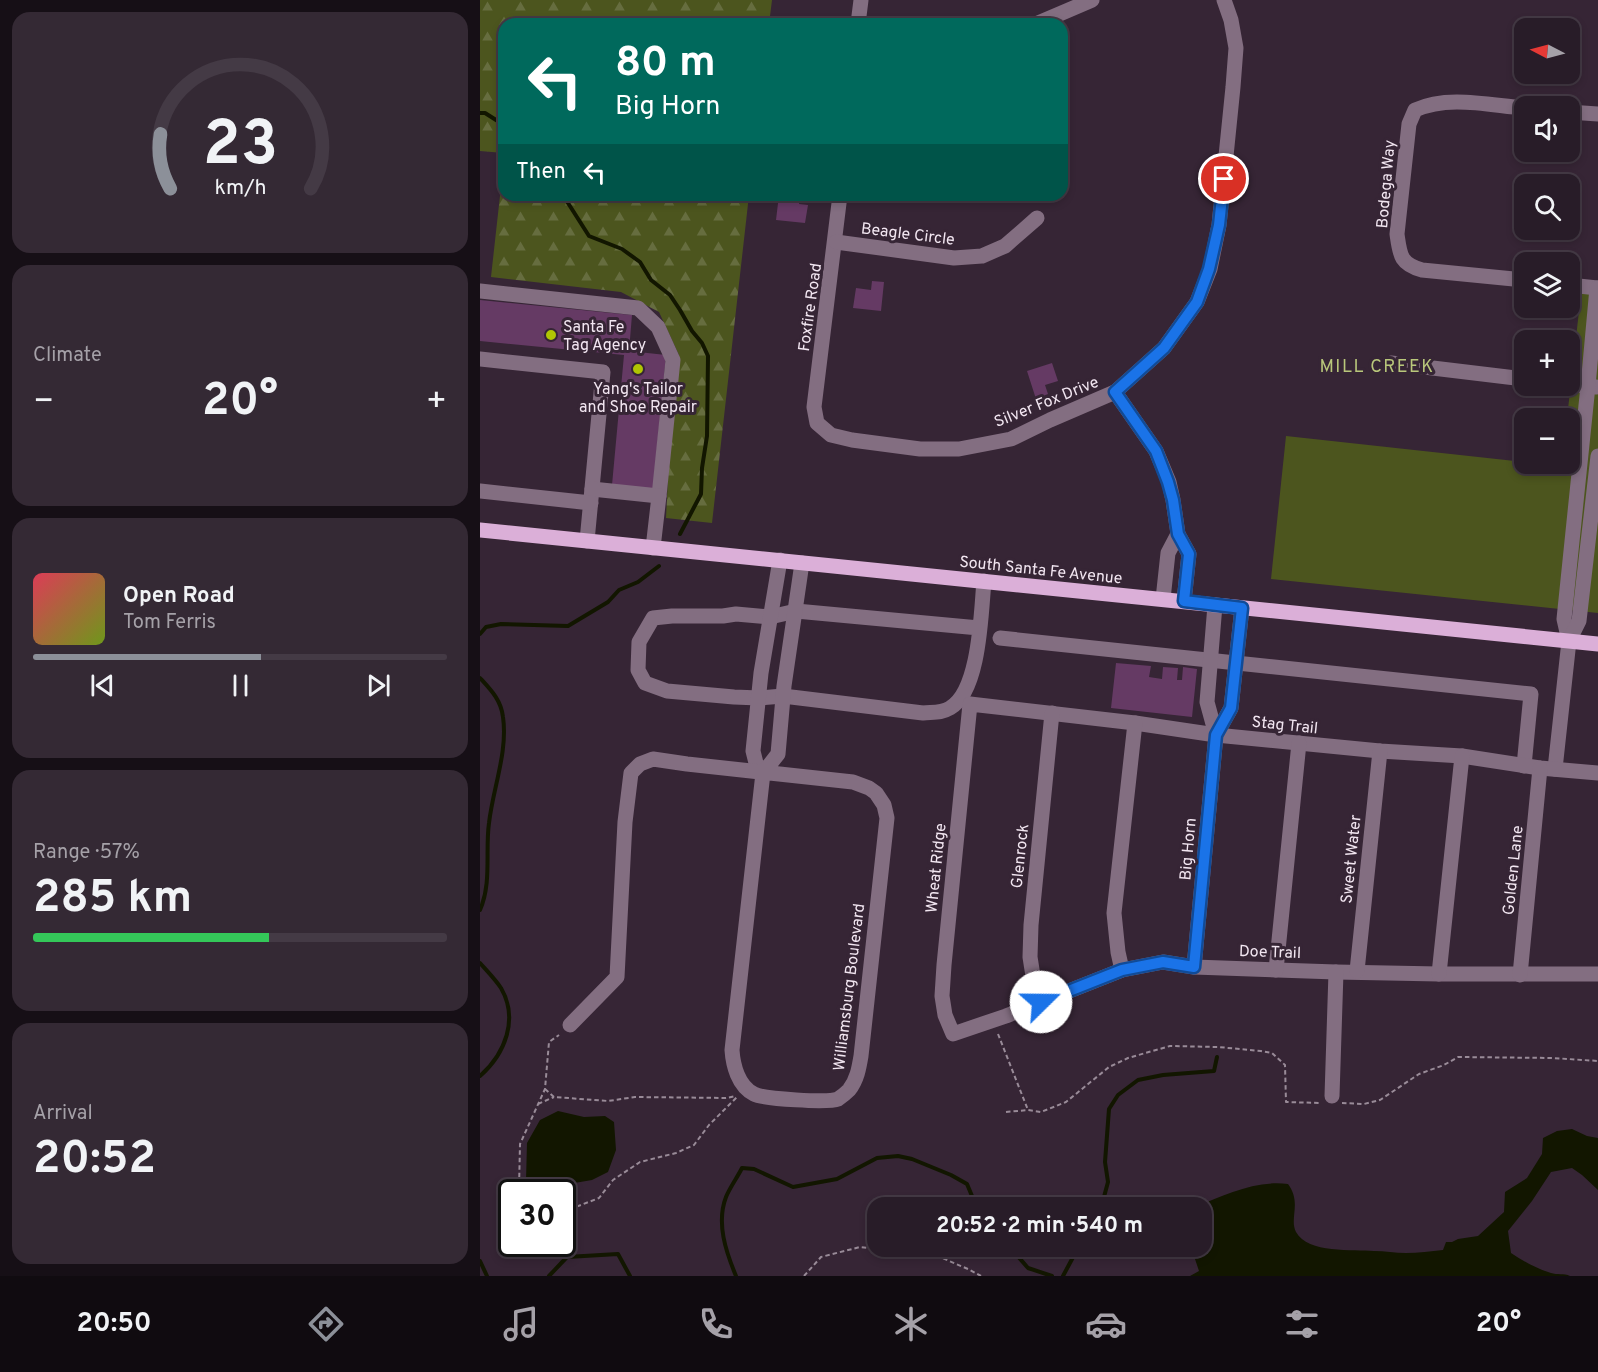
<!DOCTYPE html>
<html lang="en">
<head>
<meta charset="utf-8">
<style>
	body { margin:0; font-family:Overpass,sans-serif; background:#342934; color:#f1f3f6; height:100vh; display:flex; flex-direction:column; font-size:22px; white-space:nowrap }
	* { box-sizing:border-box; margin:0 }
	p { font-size:20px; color:#a5a1a8 }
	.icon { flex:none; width:33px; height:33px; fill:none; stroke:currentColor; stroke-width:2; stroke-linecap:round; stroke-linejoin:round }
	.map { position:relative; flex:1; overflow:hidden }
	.sheet { display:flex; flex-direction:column; gap:12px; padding:12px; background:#160f16; width:480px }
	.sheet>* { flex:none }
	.guide { position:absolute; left:18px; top:18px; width:570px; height:183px; border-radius:18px; box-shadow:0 3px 9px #0003,0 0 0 2px #443a45; background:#00695c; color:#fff; overflow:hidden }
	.needle { width:39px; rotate:276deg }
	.controls { position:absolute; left:1034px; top:18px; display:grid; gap:12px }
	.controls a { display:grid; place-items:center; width:66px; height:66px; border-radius:12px; background:#281c28; box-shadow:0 3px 9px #0003,0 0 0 2px #443a45; font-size:30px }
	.speed { position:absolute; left:18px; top:1179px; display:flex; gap:12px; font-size:30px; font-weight:700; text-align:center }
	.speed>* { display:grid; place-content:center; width:78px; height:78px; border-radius:50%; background:#281c28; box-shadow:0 3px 9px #0003,0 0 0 2px #443a45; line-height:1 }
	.speed .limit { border:3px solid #111; border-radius:9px; background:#fff; color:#111 }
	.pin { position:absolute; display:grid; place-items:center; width:51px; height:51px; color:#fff; margin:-26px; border:3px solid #fff; border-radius:50%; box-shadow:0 2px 6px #0007 }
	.me { position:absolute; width:66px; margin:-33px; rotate:68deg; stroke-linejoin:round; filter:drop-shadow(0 0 4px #0008) }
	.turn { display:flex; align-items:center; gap:21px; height:126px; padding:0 18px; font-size:27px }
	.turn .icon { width:78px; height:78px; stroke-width:2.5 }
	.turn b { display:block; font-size:42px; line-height:51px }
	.then { display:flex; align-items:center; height:57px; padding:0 18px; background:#0003; gap:12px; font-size:22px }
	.big { font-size:45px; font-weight:700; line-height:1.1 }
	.sheet .widget { flex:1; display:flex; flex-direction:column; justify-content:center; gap:9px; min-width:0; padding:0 21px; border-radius:18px; background:#342934 }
	.sheet .dial { align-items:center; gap:0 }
	.dial svg { height:156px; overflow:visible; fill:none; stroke:#443a45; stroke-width:7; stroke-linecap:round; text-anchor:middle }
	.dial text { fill:#f1f3f6; stroke:none }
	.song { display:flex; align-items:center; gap:18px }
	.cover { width:72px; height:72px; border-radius:9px; background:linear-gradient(135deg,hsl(350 70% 55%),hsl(80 70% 35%)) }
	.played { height:6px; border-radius:3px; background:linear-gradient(90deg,#8c9099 55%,#443a45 55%) }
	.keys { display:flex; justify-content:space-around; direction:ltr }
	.heat { display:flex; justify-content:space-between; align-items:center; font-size:33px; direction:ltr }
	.charge { height:9px; border-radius:4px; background:linear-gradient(90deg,#34c759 57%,#443a45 0) }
	.trip { position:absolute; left:387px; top:1197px; width:345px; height:60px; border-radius:18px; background:#281c28; box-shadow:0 3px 9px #0003,0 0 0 2px #443a45; font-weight:700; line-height:60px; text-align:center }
	.tab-bar { display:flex; height:96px; justify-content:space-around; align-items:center; background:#100b10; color:#a5a1a8 }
	.tab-bar .icon { width:42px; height:42px }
	.tab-bar .selected { color:#8c9099 }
	.tab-bar b { font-size:27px; color:#f1f3f6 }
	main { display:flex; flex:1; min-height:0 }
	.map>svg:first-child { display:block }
	.green { fill:#4c551e }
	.forest { fill:url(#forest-firs) }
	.water { fill:#121600 }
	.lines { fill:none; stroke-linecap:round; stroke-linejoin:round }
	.stream { stroke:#121600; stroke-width:4 }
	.building { fill:#653a64 }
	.path { stroke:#998b98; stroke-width:2; stroke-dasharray:4.5 3; stroke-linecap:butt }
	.minor { stroke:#836e81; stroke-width:15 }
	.major { stroke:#dbafd8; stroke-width:15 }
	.route-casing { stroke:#114b97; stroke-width:15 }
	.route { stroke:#1a73e8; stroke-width:10 }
	.poi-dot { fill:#b0c503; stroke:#362535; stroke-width:2 }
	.labels { text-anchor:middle; stroke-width:6; stroke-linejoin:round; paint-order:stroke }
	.street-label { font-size:16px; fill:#f2e6f1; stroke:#362535 }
	.poi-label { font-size:16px; fill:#f2e6f1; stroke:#362535; text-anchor:start }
	.neighbourhood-label { font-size:18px; letter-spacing:1.5px; fill:#b9c77b; stroke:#362535 }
</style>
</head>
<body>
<main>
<section class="sheet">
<div class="widget dial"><svg viewBox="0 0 100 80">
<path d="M14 69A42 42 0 1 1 86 69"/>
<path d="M14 69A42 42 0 0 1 9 41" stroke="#8c9099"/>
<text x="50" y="56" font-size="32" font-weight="700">23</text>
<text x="50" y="72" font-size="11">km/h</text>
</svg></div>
<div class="widget"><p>Climate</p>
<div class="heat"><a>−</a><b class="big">20°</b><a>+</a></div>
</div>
<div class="widget">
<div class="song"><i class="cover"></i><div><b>Open Road</b><p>Tom Ferris</p></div></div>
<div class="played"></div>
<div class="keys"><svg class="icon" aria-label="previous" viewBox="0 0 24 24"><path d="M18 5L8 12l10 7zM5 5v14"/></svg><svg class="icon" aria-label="pause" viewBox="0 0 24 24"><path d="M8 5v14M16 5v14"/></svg><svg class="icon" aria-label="next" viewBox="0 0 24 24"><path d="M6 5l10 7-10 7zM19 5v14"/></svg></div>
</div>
<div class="widget"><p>Range · 57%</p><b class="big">285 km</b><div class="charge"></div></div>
<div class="widget"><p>Arrival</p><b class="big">20:52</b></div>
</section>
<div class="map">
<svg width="1118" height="1276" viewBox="0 0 1118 1276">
	<defs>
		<pattern id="forest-firs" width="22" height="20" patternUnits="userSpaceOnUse" patternTransform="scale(1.5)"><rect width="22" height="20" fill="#4c551e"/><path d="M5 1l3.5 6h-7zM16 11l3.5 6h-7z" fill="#666d3f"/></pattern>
	</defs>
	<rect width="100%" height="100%" fill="#362535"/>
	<path class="green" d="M1101 293 1118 295V613L791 579 806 436 1044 462V464L1082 466 1083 464H1089V418H1087Z"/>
	<g class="forest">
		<path d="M0 0H292L289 24H24V153L0 151Z"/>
		<path d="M24 160V195H269L232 523 186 518 190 438 199 355 179 312 141 292 11 277Z"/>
	</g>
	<g class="water">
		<path d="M78 1111 104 1117 125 1116 134 1122 136 1150 128 1172 112 1180 65 1188 46 1181 47 1143 60 1120Z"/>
		<path d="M1092 1129 1107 1136 1118 1138V1190L1102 1175 1092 1168 1071 1172 1052 1201 1028 1231 1031 1253C1043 1261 1057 1269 1071 1273 1077 1275 1084 1273 1090 1276H710L719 1271 711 1247 722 1246V1208L715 1207C745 1195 775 1180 808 1184 822 1203 809 1218 816 1232 828 1254 873 1249 894 1251 905 1251 915 1253 926 1253 938 1253 951 1251 963 1250L966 1242H972L978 1239 998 1236 1024 1212 1025 1192 1047 1178 1062 1154 1063 1138 1077 1131Z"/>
	</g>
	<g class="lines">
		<g class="stream">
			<path d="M0 113H5L24 125"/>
			<path d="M85 195 88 203 109 236 142 249 160 262 171 280 190 295 200 310 212 331 222 343 228 356 227 436 222 468 221 494 200 534"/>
			<path d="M0 634 6 627 21 624 88 626 128 602 139 590 158 582 179 566"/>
			<path d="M0 678C11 690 21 700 23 717 28 752 13 788 9 823 5 851 12 883 0 910"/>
			<path d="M0 963C7 971 15 979 21 988 39 1019 25 1054 0 1076"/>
			<path d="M621 1208 628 1182 625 1162 629 1109 638 1095 658 1080 683 1075 734 1071 737 1057"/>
			<path d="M529 1246 548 1268 572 1276"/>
			<path d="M0 1261 7 1276"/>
			<path d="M69 1276 87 1257 138 1254 150 1276"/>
			<path d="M256 1276C246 1252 236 1223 246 1197 250 1187 257 1178 262 1168L274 1169 313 1187 357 1179 397 1158 418 1156 432 1159 471 1175 487 1184 497 1208"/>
			<path d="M583 1276 599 1246"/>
		</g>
	</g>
	<g class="building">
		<path d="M299 195H320L319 204 328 205 325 223 296 220Z"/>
		<path d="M392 281 404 282 401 311 373 308 376 288 391 290Z"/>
		<path d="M0 300 152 315 149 351 186 355 173 489 132 485 144 355 0 341Z"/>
		<path d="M572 363 578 381 565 385 568 394 556 399 547 371Z"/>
		<path d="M636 663 671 666 669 677 682 679 683 667 698 668 697 680H702L703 667 717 669 712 717 631 708Z"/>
	</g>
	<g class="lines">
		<g class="path">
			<path d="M518 1034 548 1110"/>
			<path d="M65 1089 74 1097 128 1101 155 1097 246 1098 256 1096"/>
			<path d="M862 1103 884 1104 900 1100 939 1074 964 1065 978 1057 1073 1058 1118 1061"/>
			<path d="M58 1104 74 1097"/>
			<path d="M526 1112 548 1110 561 1112 586 1102 629 1067 648 1058 690 1046 738 1047 781 1051 792 1053 805 1065 806 1102 839 1103"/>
			<path d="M40 1192 39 1189 40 1144 65 1089 69 1042 79 1035"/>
			<path d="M82 1209 93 1208 119 1198 133 1180 160 1162 196 1153 214 1145 229 1125 257 1097"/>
			<path d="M324 1276 341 1257 380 1247 455 1255 488 1269 501 1276"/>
		</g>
		<g class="minor">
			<path d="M378 24 381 0"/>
			<path d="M556 24 612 0"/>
			<path d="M1044 108C1008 105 968 95 935 110L929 124 917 234C920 255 920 264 942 270L1044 280"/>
			<path d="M1089 112 1118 114"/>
			<path d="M360 195 334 407 337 423 351 435 372 440 440 449H479L531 439 570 420 635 392 684 348 717 302 730 269 739 225 753 87 756 48 751 20 744 0"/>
			<path d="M356 242 474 258 502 256 525 246 557 218"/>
			<path d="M1089 285 1118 288"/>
			<path d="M0 291 158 308 178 327 193 360 179 496"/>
			<path d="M0 359 123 372 107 541"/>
			<path d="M911 363 1044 379"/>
			<path d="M1089 384 1116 387"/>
			<path d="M635 392 676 451 689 482 693 500 698 534 709 554 704 601"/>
			<path d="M112 489 179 496 173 548"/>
			<path d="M0 491 111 503"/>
			<path d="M683 599 688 553 698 534"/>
			<path d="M499 628 316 611 290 617 256 614 243 616H192L173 618 159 642 158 670 165 683 187 691 254 697 279 698 303 696 443 713C453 712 462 713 470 708 500 691 501 612 504 581"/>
			<path d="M520 638 1051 694 1044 766"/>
			<path d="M1089 641 1084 619 1108 386 1117 288"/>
			<path d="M736 735 751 708 762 608"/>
			<path d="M1075 769 1089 641 1099 621 1118 456"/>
			<path d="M283 773 276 763 273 751 281 673 300 560"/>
			<path d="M1118 773 1060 768 982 756 900 751 736 735 655 723 490 704 464 965 462 996 465 1015 473 1034 526 1016 642 970 683 962 714 967 856 972 959 974H1118"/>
			<path d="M714 967 736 735 727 702 735 605"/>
			<path d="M642 970 638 952 634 913 655 723"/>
			<path d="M796 970 819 743"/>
			<path d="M877 971 900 751"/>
			<path d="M959 974 982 756"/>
			<path d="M1040 975 1060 768"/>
			<path d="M561 1002 553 976 550 957 551 925 572 713"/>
			<path d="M90 1025 137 977 145 822 151 773 160 764 173 759 207 764 373 782 389 788 396 793 404 805 407 818 381 1056C379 1068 377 1080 369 1090 366 1093 361 1097 358 1099 348 1103 284 1099 274 1094 258 1086 253 1065 252 1050L283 773 298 754 304 686 322 563"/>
			<path d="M852 1096 856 972"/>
		</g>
		<path class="major" d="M0 530 1118 644"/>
	</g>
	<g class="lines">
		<g class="route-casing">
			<path id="route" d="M561 1002 642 970 683 962 714 967 736 735 751 708 762 608 704 601 709 554 698 534 693 500 688 482 676 451 635 392 684 348 717 302 729 269 739 225 744 179"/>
		</g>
		<use href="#route" class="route"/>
	</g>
	<g class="poi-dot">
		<circle cx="71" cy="335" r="6"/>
		<circle cx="158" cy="369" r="6"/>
	</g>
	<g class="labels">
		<g class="street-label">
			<text transform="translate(905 184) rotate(-85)" y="6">Bodega Way</text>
			<text transform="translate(428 233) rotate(7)" y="6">Beagle Circle</text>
			<text transform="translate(329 307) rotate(-82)" y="6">Foxfire Road</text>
			<text transform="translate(566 401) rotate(-22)" y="6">Silver Fox Drive</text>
			<text transform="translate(561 569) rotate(6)" y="6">South Santa Fe Avenue</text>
			<text transform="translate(805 724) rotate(6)" y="6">Stag Trail</text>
			<text transform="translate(707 849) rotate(-85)" y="6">Big Horn</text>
			<text transform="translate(539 856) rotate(-84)" y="6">Glenrock</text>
			<text transform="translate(870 859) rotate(-84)" y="6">Sweet Water</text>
			<text transform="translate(455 868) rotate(-84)" y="6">Wheat Ridge</text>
			<text transform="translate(1032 870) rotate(-84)" y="6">Golden Lane</text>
			<text transform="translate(790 951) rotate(2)" y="6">Doe Trail</text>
			<text transform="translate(368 987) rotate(-83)" y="6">Williamsburg Boulevard</text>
		</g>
		<g class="poi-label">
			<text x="83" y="332">Santa Fe<tspan x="83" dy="18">Tag Agency</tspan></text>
			<text x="158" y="394" text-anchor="middle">Yang's Tailor<tspan x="158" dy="18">and Shoe Repair</tspan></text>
		</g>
		<g class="neighbourhood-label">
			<text x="897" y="372">MILL CREEK</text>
		</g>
	</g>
</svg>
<div class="controls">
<a><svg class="needle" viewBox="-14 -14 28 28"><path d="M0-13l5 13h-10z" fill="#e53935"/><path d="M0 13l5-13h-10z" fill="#a5a1a8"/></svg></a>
<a><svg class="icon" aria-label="sound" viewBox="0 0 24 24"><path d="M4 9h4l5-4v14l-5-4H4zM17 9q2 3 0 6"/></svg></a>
<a><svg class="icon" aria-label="search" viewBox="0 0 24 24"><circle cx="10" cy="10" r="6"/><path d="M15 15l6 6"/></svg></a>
<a><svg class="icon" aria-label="layers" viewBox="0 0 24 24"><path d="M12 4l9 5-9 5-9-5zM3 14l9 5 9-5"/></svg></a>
<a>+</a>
<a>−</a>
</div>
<div class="speed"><div class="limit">30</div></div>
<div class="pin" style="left:744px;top:179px;background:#d93025"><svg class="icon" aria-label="arrive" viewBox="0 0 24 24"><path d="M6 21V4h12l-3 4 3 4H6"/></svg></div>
<svg class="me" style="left:561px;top:1002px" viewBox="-20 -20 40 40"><circle r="19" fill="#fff"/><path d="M0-13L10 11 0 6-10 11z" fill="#1a73e8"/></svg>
<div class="trip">20:52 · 2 min · 540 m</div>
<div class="guide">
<div class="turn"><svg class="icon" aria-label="left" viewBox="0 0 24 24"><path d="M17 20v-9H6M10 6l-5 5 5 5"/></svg><div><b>80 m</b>Big Horn</div></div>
<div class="then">Then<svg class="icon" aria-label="left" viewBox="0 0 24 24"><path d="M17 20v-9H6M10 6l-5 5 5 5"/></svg></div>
</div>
</div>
</main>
<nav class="tab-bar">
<b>20:50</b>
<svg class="icon selected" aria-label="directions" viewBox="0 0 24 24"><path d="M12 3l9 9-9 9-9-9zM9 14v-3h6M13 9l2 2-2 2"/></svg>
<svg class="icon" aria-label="music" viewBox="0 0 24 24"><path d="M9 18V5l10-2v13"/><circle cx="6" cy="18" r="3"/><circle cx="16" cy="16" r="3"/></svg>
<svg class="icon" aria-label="phone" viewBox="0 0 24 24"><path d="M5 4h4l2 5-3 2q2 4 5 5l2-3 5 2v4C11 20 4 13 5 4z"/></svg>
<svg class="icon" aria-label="climate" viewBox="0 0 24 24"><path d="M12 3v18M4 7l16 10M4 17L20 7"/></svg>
<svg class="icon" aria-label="car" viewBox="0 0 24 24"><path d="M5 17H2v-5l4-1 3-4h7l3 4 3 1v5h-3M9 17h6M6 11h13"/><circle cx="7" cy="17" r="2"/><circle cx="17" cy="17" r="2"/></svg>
<svg class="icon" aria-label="filters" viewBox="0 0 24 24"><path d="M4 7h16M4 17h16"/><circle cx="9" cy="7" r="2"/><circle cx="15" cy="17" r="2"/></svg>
<b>20°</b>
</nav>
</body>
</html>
